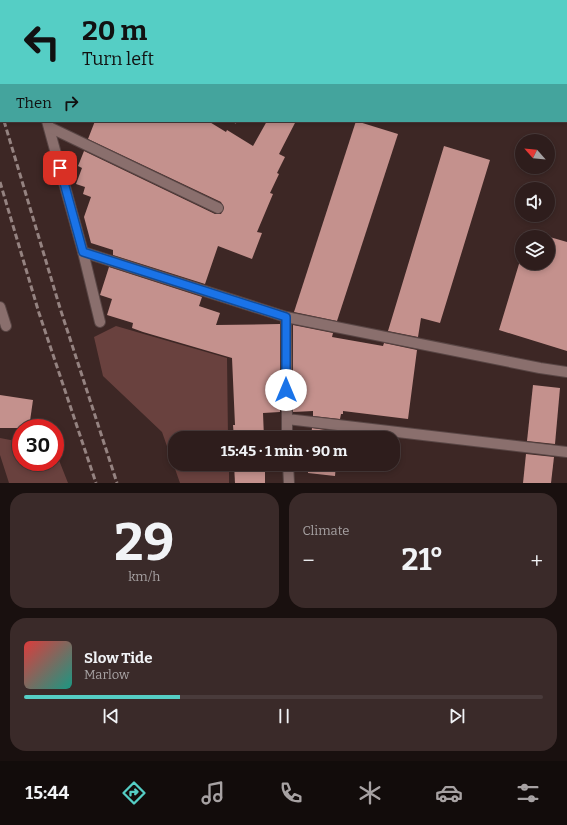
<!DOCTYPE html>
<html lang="en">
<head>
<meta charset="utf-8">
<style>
	body { margin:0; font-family:Bitter,serif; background:#3a2a29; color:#f1f3f6; height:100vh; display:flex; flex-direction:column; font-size:15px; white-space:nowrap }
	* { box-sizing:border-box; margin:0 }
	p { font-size:13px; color:#a7a2a3 }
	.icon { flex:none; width:22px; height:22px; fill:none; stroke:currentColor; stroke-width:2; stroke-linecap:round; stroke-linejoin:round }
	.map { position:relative; height:483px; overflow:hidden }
	.side { display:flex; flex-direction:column; gap:10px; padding:10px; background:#19100f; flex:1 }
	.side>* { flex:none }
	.hud { position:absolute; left:0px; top:0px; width:567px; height:122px; box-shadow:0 2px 6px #0003,0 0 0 1px #493b3b; background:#55cec5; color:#111; overflow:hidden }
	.needle { width:26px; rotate:297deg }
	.controls { position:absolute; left:515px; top:134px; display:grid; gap:8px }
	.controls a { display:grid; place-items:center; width:40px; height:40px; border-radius:50%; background:#2e1d1c; box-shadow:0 2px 6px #0003,0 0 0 1px #493b3b; font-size:20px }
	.speed { position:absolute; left:12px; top:419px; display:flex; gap:8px; font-size:20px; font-weight:700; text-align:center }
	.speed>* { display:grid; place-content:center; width:52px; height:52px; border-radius:50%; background:#2e1d1c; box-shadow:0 2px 6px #0003,0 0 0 1px #493b3b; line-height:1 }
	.speed .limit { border:6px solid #d22; background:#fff; color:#111 }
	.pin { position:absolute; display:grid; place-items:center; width:34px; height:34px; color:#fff; margin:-17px; border-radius:8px; box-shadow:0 2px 6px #0006 }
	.me { position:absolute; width:44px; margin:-22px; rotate:0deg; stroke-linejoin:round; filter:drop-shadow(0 0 3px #0008) }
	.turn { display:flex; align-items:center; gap:14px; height:84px; padding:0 16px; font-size:18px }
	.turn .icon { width:52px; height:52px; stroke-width:2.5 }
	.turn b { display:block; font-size:28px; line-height:34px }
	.then { display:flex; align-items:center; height:38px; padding:0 16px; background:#0003; gap:8px; font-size:15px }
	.big { font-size:30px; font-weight:700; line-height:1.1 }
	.side .card { flex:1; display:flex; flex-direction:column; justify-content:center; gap:6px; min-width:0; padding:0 14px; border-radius:16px; background:#3a2a29 }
	.side .dial { align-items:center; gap:0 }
	.dial b { font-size:52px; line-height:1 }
	.song { display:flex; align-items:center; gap:12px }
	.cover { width:48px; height:48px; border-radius:6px; background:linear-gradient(135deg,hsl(0 70% 55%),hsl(170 70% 35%)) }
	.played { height:4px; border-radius:2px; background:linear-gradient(90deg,#55cec5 30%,#493b3b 30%) }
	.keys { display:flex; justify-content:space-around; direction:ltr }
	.heat { display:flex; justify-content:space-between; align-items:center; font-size:22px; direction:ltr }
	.side .tiles { flex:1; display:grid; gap:10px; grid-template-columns:1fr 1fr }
	.card:last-child { grid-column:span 2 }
	.trip { position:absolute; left:168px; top:431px; width:232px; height:40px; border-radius:16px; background:#2e1d1c; box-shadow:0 2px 6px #0003,0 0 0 1px #493b3b; font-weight:700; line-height:40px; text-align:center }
	.dock { display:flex; height:64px; justify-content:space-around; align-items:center; background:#120c0b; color:#a7a2a3 }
	.dock .icon { width:28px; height:28px }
	.dock .current { color:#55cec5 }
	.dock b { font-size:18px; color:#f1f3f6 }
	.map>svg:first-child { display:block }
	.green { fill:#69413e }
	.building { fill:#c4918d }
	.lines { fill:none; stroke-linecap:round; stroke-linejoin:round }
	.street-casing { stroke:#594645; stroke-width:12 }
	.path { stroke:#917e7c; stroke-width:2.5; stroke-dasharray:3 2; stroke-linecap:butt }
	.street { stroke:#8a6f6d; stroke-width:10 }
	.rail { stroke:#958381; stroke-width:3; stroke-dasharray:6 3; stroke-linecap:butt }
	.route-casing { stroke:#114b97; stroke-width:10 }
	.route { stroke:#1a73e8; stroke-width:7 }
</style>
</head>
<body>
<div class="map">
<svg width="567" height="483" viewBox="0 0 567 483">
	<rect width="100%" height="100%" fill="#3d2725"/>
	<g class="green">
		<path d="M243 0H428L243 1Z"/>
		<path d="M116 326 227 358 228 438H175V464H229V483H180L162 432 103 376 94 337Z"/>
		<path d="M0 438 21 442V462H55V450L68 483H9L0 455Z"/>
	</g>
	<g class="building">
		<path d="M95 121H208L226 132 227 130 253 146 267 121H296L279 154 285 157 277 173 279 174 270 193 273 194 257 232 262 233 252 259 218 246 205 284 113 255V250L91 243 84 217 91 197 83 194 85 187 76 184 82 168 78 166 84 151 215 214H221L224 208 221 202 88 139Z"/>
		<path d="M356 121 398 134 337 321 294 312Z"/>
		<path d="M444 146 490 160 440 323 421 318 418 337 388 331Z"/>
		<path d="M529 231 567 242V351L499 330 522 254V263H548V237H527Z"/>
		<path d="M109 267 202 297 199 306 220 313 216 325 280 324V412L263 413 264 438H234L233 425H235L232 358 143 332 132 328 133 323 107 315 112 299 100 295Z"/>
		<path d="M293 325 333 333 332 337 383 346 384 343 417 350 408 419 343 411V414H341L340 419 313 416V411L293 412Z"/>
		<path d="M533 385 560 388 555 444 527 441Z"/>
		<path d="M0 395 33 400 29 428H0Z"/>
		<path d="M312 428 339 432V438H311Z"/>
		<path d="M526 454 554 457 551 483H523Z"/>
		<path d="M234 464H265V483H235Z"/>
		<path d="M308 464H336L335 476 308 473Z"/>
	</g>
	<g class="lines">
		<g class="street-casing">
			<g id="street">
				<path d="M13 0V1"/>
				<path d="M31 0 33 1"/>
				<path d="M47 121 83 252 286 317 540 368 567 372"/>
				<path d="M49 127 218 208"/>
				<path d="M83 252 100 322"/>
				<path d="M0 307 6 326"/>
				<path d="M286 317 287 419 567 452"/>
				<path d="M287 419V438"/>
				<path d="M288 464 289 483"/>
			</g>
		</g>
		<path class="path" d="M234 121 238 124"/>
		<use href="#street" class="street"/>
		<g class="rail">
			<path d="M0 106 1 110"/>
			<path d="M4 121 60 308 117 483"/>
			<path d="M0 182 39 313 96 483"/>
		</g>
	</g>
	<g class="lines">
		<g class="route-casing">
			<path id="route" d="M60 168 83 252 286 317V390"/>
		</g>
		<use href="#route" class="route"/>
	</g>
</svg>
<div class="controls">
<a><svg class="needle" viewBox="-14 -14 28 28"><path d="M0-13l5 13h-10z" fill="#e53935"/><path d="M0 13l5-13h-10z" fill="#a7a2a3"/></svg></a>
<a><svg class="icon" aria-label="sound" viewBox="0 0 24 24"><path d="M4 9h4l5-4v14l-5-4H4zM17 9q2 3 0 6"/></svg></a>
<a><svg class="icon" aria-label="layers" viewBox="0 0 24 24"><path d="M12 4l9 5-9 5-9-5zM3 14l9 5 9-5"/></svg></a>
</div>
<div class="speed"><div class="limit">30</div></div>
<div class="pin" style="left:60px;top:168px;background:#d93025"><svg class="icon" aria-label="arrive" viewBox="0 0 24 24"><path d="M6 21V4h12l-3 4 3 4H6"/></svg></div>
<svg class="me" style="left:286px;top:390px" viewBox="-20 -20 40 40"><circle r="19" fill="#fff"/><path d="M0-13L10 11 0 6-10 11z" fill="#1a73e8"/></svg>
<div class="trip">15:45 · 1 min · 90 m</div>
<div class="hud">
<div class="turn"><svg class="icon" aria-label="left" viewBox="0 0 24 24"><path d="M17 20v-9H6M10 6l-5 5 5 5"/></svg><div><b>20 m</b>Turn left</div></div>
<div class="then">Then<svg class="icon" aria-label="right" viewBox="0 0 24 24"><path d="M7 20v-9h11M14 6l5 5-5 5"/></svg></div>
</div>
</div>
<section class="side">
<div class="tiles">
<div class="card dial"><b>29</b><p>km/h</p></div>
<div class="card"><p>Climate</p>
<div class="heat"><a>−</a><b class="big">21°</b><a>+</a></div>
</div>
<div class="card">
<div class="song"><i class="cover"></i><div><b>Slow Tide</b><p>Marlow</p></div></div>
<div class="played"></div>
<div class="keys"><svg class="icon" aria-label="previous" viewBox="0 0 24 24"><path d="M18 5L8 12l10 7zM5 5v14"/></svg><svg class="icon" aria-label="pause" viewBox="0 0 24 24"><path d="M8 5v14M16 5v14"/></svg><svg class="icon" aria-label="next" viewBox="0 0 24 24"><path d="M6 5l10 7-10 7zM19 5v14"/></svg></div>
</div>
</div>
</section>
<nav class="dock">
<b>15:44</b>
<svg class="icon current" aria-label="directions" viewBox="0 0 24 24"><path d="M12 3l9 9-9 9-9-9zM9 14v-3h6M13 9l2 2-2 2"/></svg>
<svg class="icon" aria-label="music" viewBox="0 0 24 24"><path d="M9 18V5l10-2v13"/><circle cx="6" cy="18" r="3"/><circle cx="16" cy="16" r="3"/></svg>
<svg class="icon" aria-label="phone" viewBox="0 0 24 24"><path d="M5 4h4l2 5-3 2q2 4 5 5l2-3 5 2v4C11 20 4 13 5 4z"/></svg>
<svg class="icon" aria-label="climate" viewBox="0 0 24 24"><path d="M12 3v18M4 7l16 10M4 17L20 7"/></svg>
<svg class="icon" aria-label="car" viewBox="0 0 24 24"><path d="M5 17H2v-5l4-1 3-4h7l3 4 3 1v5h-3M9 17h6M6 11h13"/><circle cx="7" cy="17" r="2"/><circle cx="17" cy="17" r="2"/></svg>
<svg class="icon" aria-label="filters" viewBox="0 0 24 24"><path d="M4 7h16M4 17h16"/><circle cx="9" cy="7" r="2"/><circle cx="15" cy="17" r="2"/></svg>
</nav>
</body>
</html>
